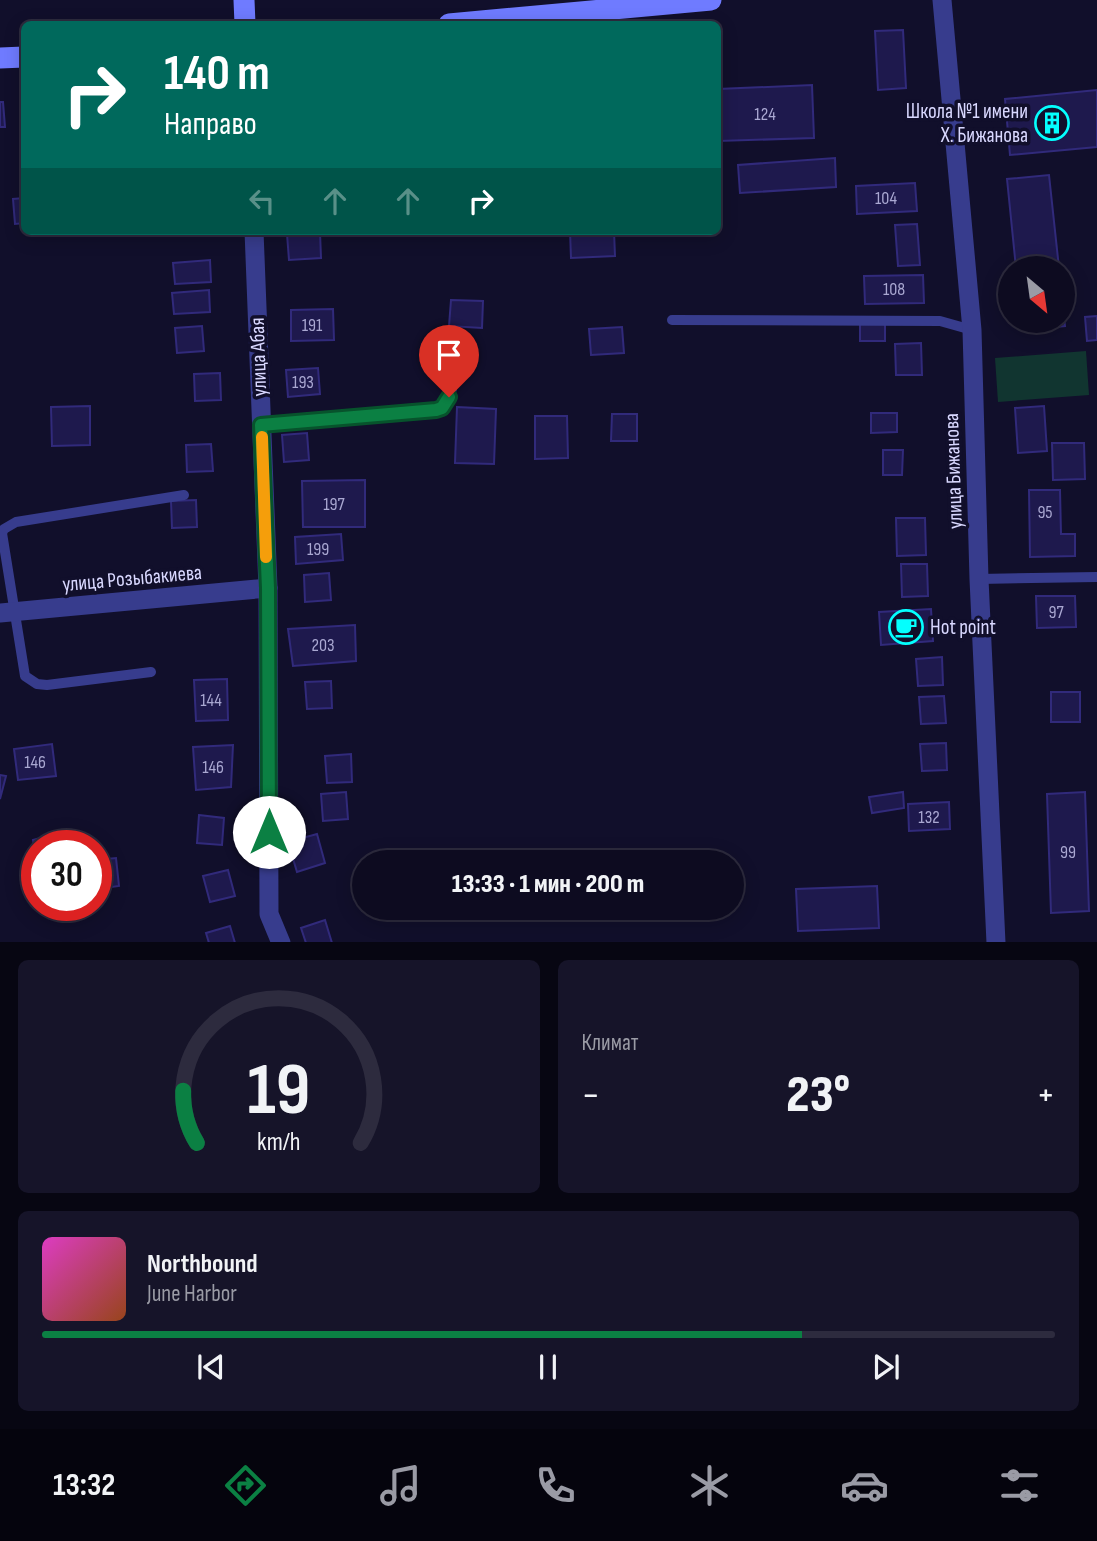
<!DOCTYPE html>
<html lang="ru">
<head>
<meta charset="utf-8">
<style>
	body { margin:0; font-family:"Sofia Sans Condensed",sans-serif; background:#161429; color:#f1f3f6; height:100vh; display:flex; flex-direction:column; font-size:26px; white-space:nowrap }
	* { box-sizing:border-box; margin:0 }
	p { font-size:23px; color:#9a9ba5 }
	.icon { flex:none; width:38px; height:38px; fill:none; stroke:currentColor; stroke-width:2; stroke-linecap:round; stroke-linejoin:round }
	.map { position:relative; height:942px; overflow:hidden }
	.drawer { display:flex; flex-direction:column; gap:18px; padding:18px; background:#070612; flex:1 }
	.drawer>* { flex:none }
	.banner { position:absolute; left:21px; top:21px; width:700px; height:214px; border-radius:10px; box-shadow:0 4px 18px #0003,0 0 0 2px #2d2b3e; background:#00695c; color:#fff; overflow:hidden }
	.needle { width:46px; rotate:151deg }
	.buttons { position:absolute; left:998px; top:256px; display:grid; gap:14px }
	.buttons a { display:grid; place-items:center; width:77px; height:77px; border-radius:50%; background:#0d0b20; box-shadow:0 4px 18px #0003,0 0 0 2px #2d2b3e; font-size:35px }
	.speed { position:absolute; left:21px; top:830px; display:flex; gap:14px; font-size:35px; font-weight:700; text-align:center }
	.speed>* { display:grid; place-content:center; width:91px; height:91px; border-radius:50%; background:#0d0b20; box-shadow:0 4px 18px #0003,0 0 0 2px #2d2b3e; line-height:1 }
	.speed .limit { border:10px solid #d22; background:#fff; color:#111 }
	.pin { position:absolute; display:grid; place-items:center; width:60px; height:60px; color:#fff; margin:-72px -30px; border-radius:50% 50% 50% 0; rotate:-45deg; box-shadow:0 0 7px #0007 }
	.pin .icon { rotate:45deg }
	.me { position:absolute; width:77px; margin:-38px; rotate:0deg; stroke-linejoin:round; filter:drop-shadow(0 0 5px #0008) }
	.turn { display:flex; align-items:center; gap:24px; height:147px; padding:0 28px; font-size:32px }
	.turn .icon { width:91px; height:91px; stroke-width:2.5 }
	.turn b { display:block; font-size:49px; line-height:60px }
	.lanes { display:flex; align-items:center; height:66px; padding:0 28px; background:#0003; justify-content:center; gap:35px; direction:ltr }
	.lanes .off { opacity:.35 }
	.big { font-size:52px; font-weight:800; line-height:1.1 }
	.drawer .widget { flex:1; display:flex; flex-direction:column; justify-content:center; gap:10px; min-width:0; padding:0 24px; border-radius:10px; background:#161429 }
	.drawer .dial { align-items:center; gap:0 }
	.dial svg { height:182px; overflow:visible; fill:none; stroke:#2d2b3e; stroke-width:7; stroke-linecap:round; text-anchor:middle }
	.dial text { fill:#f1f3f6; stroke:none }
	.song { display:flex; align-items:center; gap:21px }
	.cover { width:84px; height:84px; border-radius:10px; background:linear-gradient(135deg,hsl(310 70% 55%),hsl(20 70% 35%)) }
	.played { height:7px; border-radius:4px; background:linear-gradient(90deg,#0b8043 75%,#2d2b3e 75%) }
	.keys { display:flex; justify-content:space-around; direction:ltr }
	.heat { display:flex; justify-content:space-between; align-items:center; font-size:38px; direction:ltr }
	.drawer .tiles { flex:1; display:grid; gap:18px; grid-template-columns:1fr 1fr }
	.widget:last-child { grid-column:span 2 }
	.trip { position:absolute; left:352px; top:850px; width:392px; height:70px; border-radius:35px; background:#0d0b20; box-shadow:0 4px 18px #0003,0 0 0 2px #2d2b3e; font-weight:800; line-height:70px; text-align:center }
	.dock { display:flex; height:112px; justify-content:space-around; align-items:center; background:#05040d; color:#9a9ba5 }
	.dock .icon { width:49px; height:49px }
	.dock .current { color:#0b8043 }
	.dock b { font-size:32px; color:#f1f3f6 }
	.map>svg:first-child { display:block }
	.green { fill:#113530 }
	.building { fill:#1e194d; stroke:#312a7b; stroke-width:2 }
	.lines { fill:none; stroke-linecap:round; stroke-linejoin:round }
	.lane { stroke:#373c8d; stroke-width:10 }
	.street { stroke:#373c8d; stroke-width:19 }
	.secondary { stroke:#6f7bff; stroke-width:21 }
	.route-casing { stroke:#07532c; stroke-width:18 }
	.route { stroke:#0b8043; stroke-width:12 }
	.slow { stroke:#f59e0b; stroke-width:12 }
	.labels { text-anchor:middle; stroke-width:7; stroke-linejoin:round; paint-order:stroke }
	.number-label { font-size:18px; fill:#aaa8d2 }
	.poi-label { font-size:21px; fill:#d9d8ff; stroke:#110f2b; text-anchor:end }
	.street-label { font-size:21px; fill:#d9d8ff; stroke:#110f2b }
</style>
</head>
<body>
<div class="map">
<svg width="1097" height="943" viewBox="0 0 1097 943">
	<rect width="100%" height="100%" fill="#110f2b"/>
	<path class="green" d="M1086 351 1089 395 998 402 995 358Z"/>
	<g class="building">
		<path d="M903 30 906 88 878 90 875 31Z"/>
		<path d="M812 85 814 138 718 141V89Z"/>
		<path d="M1097 90V147L1010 155 1005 99Z"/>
		<path d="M0 102H3L5 127H0Z"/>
		<path d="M835 158 836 187 740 193 738 165Z"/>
		<path d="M1049 175 1059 268H1016L1007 179Z"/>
		<path d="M915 183 917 211 857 214 856 186Z"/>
		<path d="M24 198V223L15 224 13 199Z"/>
		<path d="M917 224 920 265 898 266 895 225Z"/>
		<path d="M570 231H614L615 256 571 258Z"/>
		<path d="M320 232 321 258 289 260 287 234Z"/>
		<path d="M210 260 211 282 175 284 173 263Z"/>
		<path d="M923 275 924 303 865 304 864 276Z"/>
		<path d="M209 290 210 312 174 314 172 293Z"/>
		<path d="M451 300 483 301 482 328 449 326Z"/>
		<path d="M1062 302 1065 326 1022 330 1021 320H1062Z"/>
		<path d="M333 309 334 340 291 341V310Z"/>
		<path d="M1097 316V340L1087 341 1085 317Z"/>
		<rect x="860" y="322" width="25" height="19"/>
		<path d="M202 326 204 351 177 353 175 328Z"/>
		<path d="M622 327 624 353 591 355 589 329Z"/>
		<path d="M921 343 922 375H896L895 344Z"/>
		<path d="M318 368 320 394 288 397 286 370Z"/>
		<path d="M220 373 221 400 195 401 194 374Z"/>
		<path d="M90 406V445L52 446 51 407Z"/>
		<path d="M1044 406 1047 451 1018 453 1015 408Z"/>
		<path d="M457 407 496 409 494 464 455 463Z"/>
		<path d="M871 413H897V432L871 433Z"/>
		<path d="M612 414H637V441H611Z"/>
		<path d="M535 416H567L568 458 535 459Z"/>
		<path d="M307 433 309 460 284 462 282 435Z"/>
		<path d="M1052 443H1084L1085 479 1053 480Z"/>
		<path d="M211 444 213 471 187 472 186 445Z"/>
		<path d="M883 450H903L902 475H883Z"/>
		<path d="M365 480V527H303L302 481Z"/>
		<path d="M1029 490H1060L1061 534H1075V556L1030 557Z"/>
		<path d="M196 500 197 527 172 528 171 501Z"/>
		<path d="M896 518H925L926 555 897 556Z"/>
		<path d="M341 534 343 560 296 564 295 537Z"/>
		<path d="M901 564H927L928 596 902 597Z"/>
		<path d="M329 573 331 600 305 602 304 575Z"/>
		<path d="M1036 596H1075L1076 627 1037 628Z"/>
		<path d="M931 609 933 641 881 645 879 612Z"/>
		<path d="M355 625 356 661 293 666 288 629Z"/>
		<path d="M942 657 943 685 918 686 916 659Z"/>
		<path d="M227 679 228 720 196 721 194 680Z"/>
		<path d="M331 681 332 708 307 709 305 682Z"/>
		<rect x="1051" y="692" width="29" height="30"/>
		<path d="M944 696 946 723 921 724 919 697Z"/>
		<path d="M946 743 947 770 922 771 920 744Z"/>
		<path d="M52 744 56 776 18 780 14 749Z"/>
		<path d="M233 745 231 787 196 790 193 747Z"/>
		<path d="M351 754 352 782 327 783 325 756Z"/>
		<path d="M0 775 6 776 0 799Z"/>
		<path d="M346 792 348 819 323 821 321 794Z"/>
		<path d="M903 792 904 808 872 813 869 797Z"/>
		<path d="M1085 792 1089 911 1051 913 1047 794Z"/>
		<path d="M949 802 950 829 909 831 908 804Z"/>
		<path d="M199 815 224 818 222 845 197 843Z"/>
		<path d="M58 833 60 845H37V863L33 840Z"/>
		<path d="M317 834 325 863 297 872 288 842Z"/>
		<path d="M116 858 119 886 96 889V860Z"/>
		<path d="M228 870 235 896 210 902 203 876Z"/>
		<path d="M877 886 879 928 798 931 796 889Z"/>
		<path d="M325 920 332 943H306L301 928Z"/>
		<path d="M230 926 235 943H209L206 933Z"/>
	</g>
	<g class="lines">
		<g class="lane">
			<path d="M672 320 940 321 972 330"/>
			<path d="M261 425 442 408 452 389V345"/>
			<path d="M979 579 1097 577"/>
			<path d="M151 672 47 685 37 684 25 676 2 533 4 529 16 522 184 495"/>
		</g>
		<g class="street">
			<path d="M942 0 972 330 979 579 996 943"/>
			<path d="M254 231 268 588 269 914 281 943"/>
			<path d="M0 613 268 588"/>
		</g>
		<g class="secondary">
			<path d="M244 0 245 24"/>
			<path d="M449 24 711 0"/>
			<path d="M0 58 24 57"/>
		</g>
	</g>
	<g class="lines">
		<g class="route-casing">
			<path id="route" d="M269 832 268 588 261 425 436 410 442 408 449 397"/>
		</g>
		<use href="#route" class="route"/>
		<path class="slow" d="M262 437 266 557"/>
	</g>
	<defs>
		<g id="building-ring" transform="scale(1.75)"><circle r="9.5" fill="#110f2b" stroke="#04fffe" stroke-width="1.5"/><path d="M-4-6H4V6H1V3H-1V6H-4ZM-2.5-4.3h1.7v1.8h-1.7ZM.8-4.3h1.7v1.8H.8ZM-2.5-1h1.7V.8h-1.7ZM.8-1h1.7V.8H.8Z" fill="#04fffe"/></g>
		<g id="cafe-ring" transform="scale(1.75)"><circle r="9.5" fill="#110f2b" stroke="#04fffe" stroke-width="1.5"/><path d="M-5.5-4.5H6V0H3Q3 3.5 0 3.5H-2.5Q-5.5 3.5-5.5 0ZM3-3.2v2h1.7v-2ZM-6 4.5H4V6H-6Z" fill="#04fffe"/></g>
	</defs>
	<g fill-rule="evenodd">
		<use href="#building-ring" x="1052" y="123"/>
		<use href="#cafe-ring" x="906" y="627"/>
	</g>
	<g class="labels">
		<g class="number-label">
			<text x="765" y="120">124</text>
			<text x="886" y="204">104</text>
			<text x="894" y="295">108</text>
			<text x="312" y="331">191</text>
			<text x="303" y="388">193</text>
			<text x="334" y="510">197</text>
			<text x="1045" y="518">95</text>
			<text x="318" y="555">199</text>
			<text x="1056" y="618">97</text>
			<text x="323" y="651">203</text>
			<text x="211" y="706">144</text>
			<text x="35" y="768">146</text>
			<text x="213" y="773">146</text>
			<text x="929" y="823">132</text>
			<text x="1068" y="858">99</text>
		</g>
		<g class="poi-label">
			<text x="1028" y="118">Школа №1 имени<tspan x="1028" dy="24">Х. Бижанова</tspan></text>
			<text x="930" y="634" text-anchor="start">Hot point</text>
		</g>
		<g class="street-label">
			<text transform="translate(258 357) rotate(-92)" y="7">улица Абая</text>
			<text transform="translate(953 471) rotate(-92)" y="7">улица Бижанова</text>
			<text transform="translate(132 578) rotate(-5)" y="7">улица Розыбакиева</text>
		</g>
	</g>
</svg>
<div class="buttons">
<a><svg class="needle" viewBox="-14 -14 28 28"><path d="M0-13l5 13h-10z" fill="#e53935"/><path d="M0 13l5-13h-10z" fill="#9a9ba5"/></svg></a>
</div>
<div class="speed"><div class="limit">30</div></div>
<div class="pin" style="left:449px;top:397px;background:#d93025"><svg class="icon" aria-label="arrive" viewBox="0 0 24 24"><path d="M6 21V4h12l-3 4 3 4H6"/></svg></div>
<svg class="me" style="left:269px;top:832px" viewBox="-20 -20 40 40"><circle r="19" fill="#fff"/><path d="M0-13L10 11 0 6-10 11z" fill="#0b8043"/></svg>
<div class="trip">13:33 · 1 мин · 200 m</div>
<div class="banner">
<div class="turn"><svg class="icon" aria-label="right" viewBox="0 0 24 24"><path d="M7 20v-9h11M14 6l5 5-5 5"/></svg><div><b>140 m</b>Направо</div></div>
<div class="lanes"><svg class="icon off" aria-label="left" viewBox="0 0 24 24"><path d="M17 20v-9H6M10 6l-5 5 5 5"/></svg><svg class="icon off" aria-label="ahead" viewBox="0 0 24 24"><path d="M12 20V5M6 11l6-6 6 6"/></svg><svg class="icon off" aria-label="ahead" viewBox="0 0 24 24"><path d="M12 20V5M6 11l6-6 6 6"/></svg><svg class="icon" aria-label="right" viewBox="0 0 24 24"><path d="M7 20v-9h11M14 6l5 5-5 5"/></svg></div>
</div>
</div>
<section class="drawer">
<div class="tiles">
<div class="widget dial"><svg viewBox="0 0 100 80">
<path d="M14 69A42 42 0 1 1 86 69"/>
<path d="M14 69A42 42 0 0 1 8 46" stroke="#0b8043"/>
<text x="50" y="56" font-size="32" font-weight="700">19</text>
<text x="50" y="72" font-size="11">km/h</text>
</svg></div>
<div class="widget"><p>Климат</p>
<div class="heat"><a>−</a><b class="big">23°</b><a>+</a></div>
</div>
<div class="widget">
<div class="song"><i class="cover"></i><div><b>Northbound</b><p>June Harbor</p></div></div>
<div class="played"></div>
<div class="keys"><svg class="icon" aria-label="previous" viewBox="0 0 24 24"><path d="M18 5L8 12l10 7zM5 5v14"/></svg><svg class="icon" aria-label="pause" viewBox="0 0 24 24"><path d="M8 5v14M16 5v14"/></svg><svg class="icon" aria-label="next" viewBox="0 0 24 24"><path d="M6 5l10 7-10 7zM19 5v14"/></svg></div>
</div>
</div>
</section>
<nav class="dock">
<b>13:32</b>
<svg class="icon current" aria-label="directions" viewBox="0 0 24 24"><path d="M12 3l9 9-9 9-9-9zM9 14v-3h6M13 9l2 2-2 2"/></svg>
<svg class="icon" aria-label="music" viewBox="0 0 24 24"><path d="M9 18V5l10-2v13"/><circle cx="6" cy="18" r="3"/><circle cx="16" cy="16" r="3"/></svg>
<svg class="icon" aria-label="phone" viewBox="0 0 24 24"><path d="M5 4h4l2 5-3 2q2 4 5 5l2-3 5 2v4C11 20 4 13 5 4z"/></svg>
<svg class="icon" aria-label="climate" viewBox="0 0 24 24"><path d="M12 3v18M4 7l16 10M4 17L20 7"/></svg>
<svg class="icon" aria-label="car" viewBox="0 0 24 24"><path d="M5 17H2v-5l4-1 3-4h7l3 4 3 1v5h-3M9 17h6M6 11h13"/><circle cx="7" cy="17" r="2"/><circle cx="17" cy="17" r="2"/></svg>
<svg class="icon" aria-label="filters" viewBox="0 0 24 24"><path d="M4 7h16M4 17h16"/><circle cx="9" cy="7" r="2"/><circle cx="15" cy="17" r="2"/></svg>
</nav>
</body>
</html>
